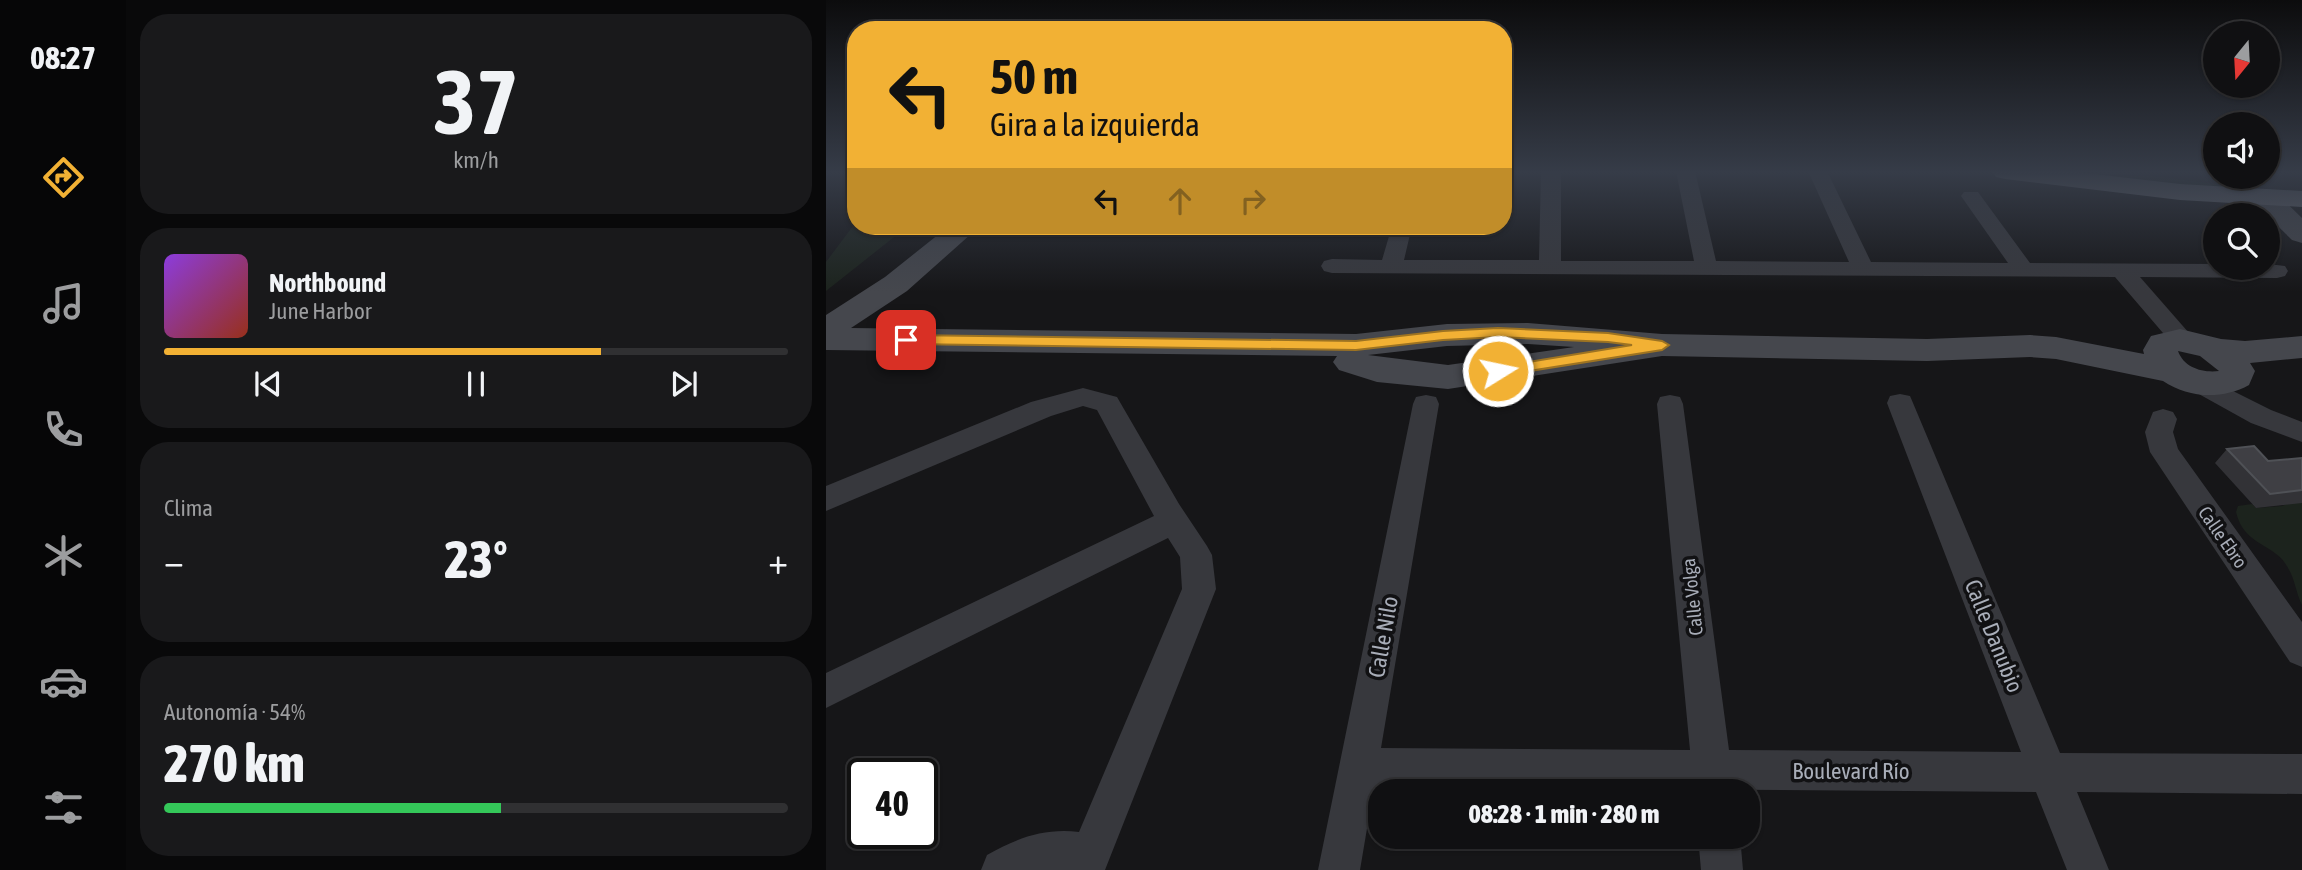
<!DOCTYPE html>
<html lang="es">
<head>
<meta charset="utf-8">
<style>
	body { margin:0; font-family:"Asap Condensed",sans-serif; background:#19191b; color:#f1f3f6; height:100vh; display:flex; flex-direction:column; font-size:26px; white-space:nowrap }
	* { box-sizing:border-box; margin:0 }
	p { font-size:23px; color:#9c9d9f }
	.icon { flex:none; width:38px; height:38px; fill:none; stroke:currentColor; stroke-width:2; stroke-linecap:round; stroke-linejoin:round }
	.map { position:relative; flex:1; overflow:hidden }
	.panel { display:flex; flex-direction:column; gap:14px; padding:14px; background:#09090a; width:700px }
	.panel>* { flex:none }
	.hud { position:absolute; left:21px; top:21px; width:665px; height:214px; border-radius:28px; box-shadow:0 2px 5px #0004,0 0 0 2px #303032; background:#f2b134; color:#111; overflow:hidden }
	.needle { width:46px; rotate:198deg }
	.fabs { position:absolute; left:1377px; top:21px; display:grid; gap:14px }
	.fabs a { display:grid; place-items:center; width:77px; height:77px; border-radius:50%; background:#101012; box-shadow:0 2px 5px #0004,0 0 0 2px #303032; font-size:35px }
	.speed { position:absolute; left:21px; top:758px; display:flex; gap:14px; font-size:35px; font-weight:700; text-align:center }
	.speed>* { display:grid; place-content:center; width:91px; height:91px; border-radius:50%; background:#101012; box-shadow:0 2px 5px #0004,0 0 0 2px #303032; line-height:1 }
	.speed .limit { border:4px solid #111; border-radius:10px; background:#fff; color:#111 }
	.pin { position:absolute; display:grid; place-items:center; width:60px; height:60px; color:#fff; margin:-30px; border-radius:14px; box-shadow:0 4px 10px #0006 }
	.me { position:absolute; width:77px; margin:-38px; rotate:80deg; stroke-linejoin:round; filter:drop-shadow(0 0 5px #0008) }
	.turn { display:flex; align-items:center; gap:24px; height:147px; padding:0 28px; font-size:32px }
	.turn .icon { width:91px; height:91px; stroke-width:2.5 }
	.turn b { display:block; font-size:49px; line-height:60px }
	.lanes { display:flex; align-items:center; height:66px; padding:0 28px; background:#0003; justify-content:center; gap:35px; direction:ltr }
	.lanes .off { opacity:.35 }
	.big { font-size:52px; font-weight:800; line-height:1.1 }
	.panel .widget { flex:1; display:flex; flex-direction:column; justify-content:center; gap:10px; min-width:0; padding:0 24px; border-radius:28px; background:#19191b }
	.panel .dial { align-items:center; gap:0 }
	.dial b { font-size:91px; line-height:1 }
	.song { display:flex; align-items:center; gap:21px }
	.cover { width:84px; height:84px; border-radius:10px; background:linear-gradient(135deg,hsl(270 70% 55%),hsl(10 70% 35%)) }
	.played { height:7px; border-radius:4px; background:linear-gradient(90deg,#f2b134 70%,#303032 70%) }
	.keys { display:flex; justify-content:space-around; direction:ltr }
	.heat { display:flex; justify-content:space-between; align-items:center; font-size:38px; direction:ltr }
	.charge { height:10px; border-radius:5px; background:linear-gradient(90deg,#34c759 54%,#303032 0) }
	.trip { position:absolute; left:542px; top:779px; width:392px; height:70px; border-radius:28px; background:#101012; box-shadow:0 2px 5px #0004,0 0 0 2px #303032; font-weight:800; line-height:70px; text-align:center }
	main { display:flex; flex:1; min-height:0 }
	.tab-bar { display:flex; flex-direction:column; width:126px; justify-content:space-around; align-items:center; background:#060607; color:#9c9d9f }
	.tab-bar .icon { width:49px; height:49px }
	.tab-bar .active { color:#f2b134 }
	.tab-bar b { font-size:32px; color:#f1f3f6 }
	.map>svg:first-child { display:block }
	.green { fill:#1c231d }
	.lines { fill:none; stroke-linecap:round; stroke-linejoin:round }
	.street { fill:#37383d; fill-rule:evenodd }
	.secondary { fill:#45474d; fill-rule:evenodd }
	.highway { fill:#63666e; fill-rule:evenodd }
	.wall { fill:#323236 }
	.building { fill:#3f3f44; stroke:#4f5156; stroke-width:2 }
	.route { fill:#f2b134; stroke:#9d7322; stroke-width:2 }
	.labels { text-anchor:middle; stroke-width:7; stroke-linejoin:round; paint-order:stroke }
	.street-label { font-size:19px; fill:#a8adb8; stroke:#111113 }
	.near-street-label { font-size:23px; fill:#a8adb8; stroke:#111113 }
</style>
</head>
<body>
<main>
<nav class="tab-bar">
<b>08:27</b>
<svg class="icon active" aria-label="directions" viewBox="0 0 24 24"><path d="M12 3l9 9-9 9-9-9zM9 14v-3h6M13 9l2 2-2 2"/></svg>
<svg class="icon" aria-label="music" viewBox="0 0 24 24"><path d="M9 18V5l10-2v13"/><circle cx="6" cy="18" r="3"/><circle cx="16" cy="16" r="3"/></svg>
<svg class="icon" aria-label="phone" viewBox="0 0 24 24"><path d="M5 4h4l2 5-3 2q2 4 5 5l2-3 5 2v4C11 20 4 13 5 4z"/></svg>
<svg class="icon" aria-label="climate" viewBox="0 0 24 24"><path d="M12 3v18M4 7l16 10M4 17L20 7"/></svg>
<svg class="icon" aria-label="car" viewBox="0 0 24 24"><path d="M5 17H2v-5l4-1 3-4h7l3 4 3 1v5h-3M9 17h6M6 11h13"/><circle cx="7" cy="17" r="2"/><circle cx="17" cy="17" r="2"/></svg>
<svg class="icon" aria-label="filters" viewBox="0 0 24 24"><path d="M4 7h16M4 17h16"/><circle cx="9" cy="7" r="2"/><circle cx="15" cy="17" r="2"/></svg>
</nav>
<section class="panel">
<div class="widget dial"><b>37</b><p>km/h</p></div>
<div class="widget">
<div class="song"><i class="cover"></i><div><b>Northbound</b><p>June Harbor</p></div></div>
<div class="played"></div>
<div class="keys"><svg class="icon" aria-label="previous" viewBox="0 0 24 24"><path d="M18 5L8 12l10 7zM5 5v14"/></svg><svg class="icon" aria-label="pause" viewBox="0 0 24 24"><path d="M8 5v14M16 5v14"/></svg><svg class="icon" aria-label="next" viewBox="0 0 24 24"><path d="M6 5l10 7-10 7zM19 5v14"/></svg></div>
</div>
<div class="widget"><p>Clima</p>
<div class="heat"><a>−</a><b class="big">23°</b><a>+</a></div>
</div>
<div class="widget"><p>Autonomía · 54%</p><b class="big">270 km</b><div class="charge"></div></div>
</section>
<div class="map">
<svg width="1476" height="870" viewBox="0 0 1476 870">
	<rect width="100%" height="100%" fill="#161618"/>
	<g class="green">
		<path d="M1231 171H1286L1446 191 1348 185Z"/>
		<path d="M30 222V226H82L0 291V262Z"/>
		<path d="M1476 498V605C1470 593 1469 579 1462 568 1450 543 1418 547 1410 512L1412 506 1426 504 1430 508 1456 506Z"/>
	</g>
	<g class="lines">
		<g class="street">
			<path d="M715 171H735V261H868L850 171H869L890 261 1023 262 983 173 985 171H1001L1045 262 1182 263 1135 196 1138 192H1152L1204 263 1390 264V268H1442V264L1459 266 1462 271 1459 276 1451 278 1314 277 1370 341 1367 347 1358 349 1349 347 1289 277 506 273 498 271 495 266 498 261 506 259 556 260 566 226H586L578 260H713Z"/>
			<path d="M1371 373 1445 410 1476 422V442L1425 423 1362 388 1358 382 1362 376Z"/>
			<path d="M257 388 291 397 353 504 381 546 386 555 390 589 279 870H155L161 855C191 838 218 828 253 832L356 589 354 557 342 538 0 708V673L328 516 271 410 257 406 225 416 0 511V486L205 402Z"/>
			<path d="M1074 394 1084 396 1087 403 1234 753 1476 754V794L1251 792 1283 870H1241L1210 792 548 787 534 870H492L587 404 590 397 600 395 610 397 613 404 555 748 864 750 831 404 834 397 844 395 854 397 857 404 903 750 1195 752 1061 403 1064 396Z"/>
			<path d="M1337 409 1347 412 1351 419 1347 432 1352 449 1476 622V667L1464 662 1324 452 1319 432 1327 412Z"/>
			<path d="M872 836H914L917 870H875Z"/>
		</g>
		<g class="secondary">
			<path d="M1438 189 1448 191 1476 218V243L1466 240 1428 203 1424 197 1428 191Z"/>
			<path d="M123 226H154L81 291 25 328 530 334 621 324 702 323 836 334 1101 339 1204 335 1230 337 1318 354 1317 350 1325 336 1354 329 1395 339 1419 341 1476 336V358L1424 363 1429 371 1423 385C1396 400 1362 398 1337 381L1230 359 1204 357 1101 361 836 356 622 389 551 382 513 370 507 362 511 356 0 350V315L59 277ZM702 344 748 347 622 365 542 355 621 346ZM1352 351 1374 356 1393 371C1377 373 1358 368 1352 351Z"/>
		</g>
		<path class="highway" d="M1166 171H1242L1354 184 1476 191V207L1354 200 1179 179 1170 177Z"/>
	</g>
	<path class="wall" d="M1401 449 1442 461 1476 458V503L1430 508 1389 463Z"/>
	<path class="building" d="M1428 446 1442 461 1476 458V490L1444 494 1401 449Z"/>
	<linearGradient id="sky" x2="0" y2="1"><stop stop-color="#0c0c0d"/><stop offset="0.59" stop-color="#363c48"/><stop offset="1" stop-color="#363c48" stop-opacity="0"/></linearGradient>
	<rect width="1476" height="292" fill="url(#sky)"/>
	<path class="route" d="M672 328 782 333 836 341 843 345 836 350 672 376 666 375 664 371 666 368 806 345 782 342 672 337 617 340 530 350 80 344 73 340 80 335 530 341 617 331Z"/>
	<g class="labels">
		<g class="street-label">
			<text transform="translate(1397 537) rotate(55)" y="7">Calle Ebro</text>
			<text transform="translate(866 597) rotate(-96)" y="7">Calle Volga</text>
		</g>
		<g class="near-street-label">
			<text transform="translate(1168 636) rotate(68)" y="8">Calle Danubio</text>
			<text transform="translate(557 637) rotate(-80)" y="8">Calle Nilo</text>
			<text x="1025" y="779">Boulevard Río</text>
		</g>
	</g>
</svg>
<div class="fabs">
<a><svg class="needle" viewBox="-14 -14 28 28"><path d="M0-13l5 13h-10z" fill="#e53935"/><path d="M0 13l5-13h-10z" fill="#9c9d9f"/></svg></a>
<a><svg class="icon" aria-label="sound" viewBox="0 0 24 24"><path d="M4 9h4l5-4v14l-5-4H4zM17 9q2 3 0 6"/></svg></a>
<a><svg class="icon" aria-label="search" viewBox="0 0 24 24"><circle cx="10" cy="10" r="6"/><path d="M15 15l6 6"/></svg></a>
</div>
<div class="speed"><div class="limit">40</div></div>
<div class="pin" style="left:80px;top:340px;background:#d93025"><svg class="icon" aria-label="arrive" viewBox="0 0 24 24"><path d="M6 21V4h12l-3 4 3 4H6"/></svg></div>
<svg class="me" style="left:672px;top:371px" viewBox="-20 -20 40 40"><circle r="17" fill="#f2b134" stroke="#fff" stroke-width="3"/><path d="M0-11L8 9 0 5-8 9z" fill="#fff"/></svg>
<div class="trip">08:28 · 1 min · 280 m</div>
<div class="hud">
<div class="turn"><svg class="icon" aria-label="left" viewBox="0 0 24 24"><path d="M17 20v-9H6M10 6l-5 5 5 5"/></svg><div><b>50 m</b>Gira a la izquierda</div></div>
<div class="lanes"><svg class="icon" aria-label="left" viewBox="0 0 24 24"><path d="M17 20v-9H6M10 6l-5 5 5 5"/></svg><svg class="icon off" aria-label="ahead" viewBox="0 0 24 24"><path d="M12 20V5M6 11l6-6 6 6"/></svg><svg class="icon off" aria-label="right" viewBox="0 0 24 24"><path d="M7 20v-9h11M14 6l5 5-5 5"/></svg></div>
</div>
</div>
</main>
</body>
</html>
